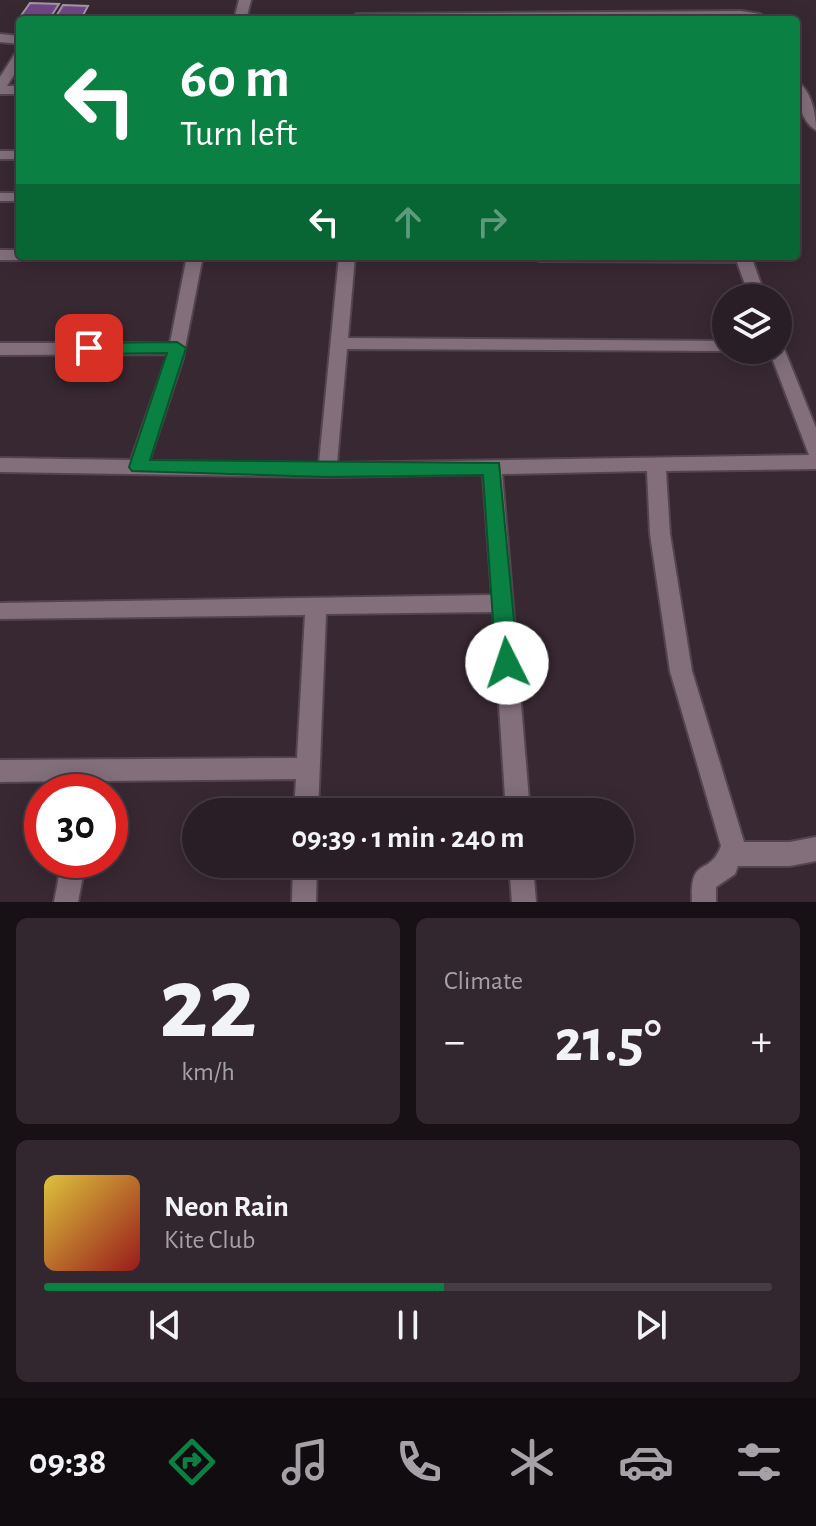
<!DOCTYPE html>
<html lang="en">
<head>
<meta charset="utf-8">
<style>
	body { margin:0; font-family:"Alegreya Sans",sans-serif; background:#32272e; color:#f1f3f6; height:100vh; display:flex; flex-direction:column; font-size:30px; white-space:nowrap }
	* { box-sizing:border-box; margin:0 }
	p { font-size:26px; color:#a5a2a7 }
	.icon { flex:none; width:44px; height:44px; fill:none; stroke:currentColor; stroke-width:2; stroke-linecap:round; stroke-linejoin:round }
	.map { position:relative; height:902px; overflow:hidden }
	.sheet { display:flex; flex-direction:column; gap:16px; padding:16px; background:#171015; flex:1 }
	.sheet>* { flex:none }
	.hud { position:absolute; left:16px; top:16px; width:784px; height:244px; border-radius:8px; box-shadow:0 4px 20px #0003,0 0 0 2px #463c43; background:#0b8043; color:#fff; overflow:hidden }
	.tools { position:absolute; left:712px; top:284px; display:grid; gap:16px }
	.tools a { display:grid; place-items:center; width:80px; height:80px; border-radius:50%; background:#2a1e26; box-shadow:0 4px 20px #0003,0 0 0 2px #463c43; font-size:40px }
	.speed { position:absolute; left:24px; top:774px; display:flex; gap:16px; font-size:40px; font-weight:700; text-align:center }
	.speed>* { display:grid; place-content:center; width:104px; height:104px; border-radius:50%; background:#2a1e26; box-shadow:0 4px 20px #0003,0 0 0 2px #463c43; line-height:1 }
	.speed .limit { border:12px solid #d22; background:#fff; color:#111 }
	.pin { position:absolute; display:grid; place-items:center; width:68px; height:68px; color:#fff; margin:-34px; border-radius:16px; box-shadow:0 4px 12px #0006 }
	.me { position:absolute; width:88px; margin:-44px; rotate:356deg; stroke-linejoin:round; filter:drop-shadow(0 0 6px #0008) }
	.turn { display:flex; align-items:center; gap:28px; height:168px; padding:0 32px; font-size:36px }
	.turn .icon { width:104px; height:104px; stroke-width:2.5 }
	.turn b { display:block; font-size:56px; line-height:68px }
	.lanes { display:flex; align-items:center; height:76px; padding:0 32px; background:#0003; justify-content:center; gap:40px; direction:ltr }
	.lanes .off { opacity:.35 }
	.big { font-size:60px; font-weight:600; line-height:1.1 }
	.sheet .tile { flex:1; display:flex; flex-direction:column; justify-content:center; gap:12px; min-width:0; padding:0 28px; border-radius:12px; background:#32272e }
	.sheet .dial { align-items:center; gap:0 }
	.dial b { font-size:104px; line-height:1 }
	.song { display:flex; align-items:center; gap:24px }
	.cover { width:96px; height:96px; border-radius:12px; background:linear-gradient(135deg,hsl(50 70% 55%),hsl(0 70% 35%)) }
	.played { height:8px; border-radius:4px; background:linear-gradient(90deg,#0b8043 55%,#463c43 55%) }
	.keys { display:flex; justify-content:space-around; direction:ltr }
	.heat { display:flex; justify-content:space-between; align-items:center; font-size:44px; direction:ltr }
	.sheet .tiles { flex:1; display:grid; gap:16px; grid-template-columns:1fr 1fr }
	.tile:last-child { grid-column:span 2 }
	.trip { position:absolute; left:182px; top:798px; width:452px; height:80px; border-radius:40px; background:#2a1e26; box-shadow:0 4px 20px #0003,0 0 0 2px #463c43; font-weight:600; line-height:80px; text-align:center }
	.dock { display:flex; height:128px; justify-content:space-around; align-items:center; background:#110c0f; color:#a5a2a7 }
	.dock .icon { width:56px; height:56px }
	.dock .on { color:#0b8043 }
	.dock b { font-size:36px; color:#f1f3f6 }
	.map>svg:first-child { display:block }
	.building { fill:#724786; stroke:#a396a9; stroke-width:2 }
	.lines { fill:none; stroke-linecap:round; stroke-linejoin:round }
	.minor-casing { stroke:#53454e; stroke-width:4 }
	.minor { fill:#836f7c; fill-rule:evenodd }
	.route { fill:#0b8043; stroke:#07532c; stroke-width:2 }
</style>
</head>
<body>
<div class="map">
<svg width="816" height="902" viewBox="0 0 816 902">
	<rect width="100%" height="100%" fill="#382832"/>
	<g class="building">
		<path d="M30 3 59 4 50 18 20 17Z"/>
		<path d="M63 5 88 6 81 19 55 18Z"/>
	</g>
	<g class="lines">
		<g class="minor-casing">
			<g id="minor">
				<path d="M239 0H251L246 20H234Z"/>
				<path d="M741 11 760 14 768 20 741 17 355 20 351 17 357 14Z"/>
				<path d="M0 34 20 36V44L0 42Z"/>
				<path d="M20 51V65L7 86H20V94H0V77L16 52Z"/>
				<path d="M796 81C811 89 816 114 816 130 801 122 796 97 796 81Z"/>
				<rect x="0" y="151" width="20" height="8"/>
				<rect x="0" y="193" width="20" height="8"/>
				<path d="M0 250H20V256H27L20 260H0Z"/>
				<path d="M187 256H203L183 358 149 461 319 463 339 256H355L348 338 726 341V350H731L726 351 347 349 337 463 809 455 769 350H778V345L783 346 816 428V469L666 471 670 534 692 671 744 842H790L816 837V861L790 866H738L735 874 716 887V902H692C690 854 709 878 721 846L670 671 650 534 647 471 502 474 530 812H506L493 612 326 614 318 812H294L296 779 102 781 100 792H76L79 781 0 782V760L297 758 305 615 0 619V603L492 595 483 474 327 477 0 472V458L131 460 168 354 0 355V343H170Z"/>
				<path d="M531 256H751L766 298H750L737 262 539 261Z"/>
				<path d="M62 860H86L78 902H54Z"/>
				<path d="M293 864H317L316 902H292Z"/>
				<path d="M509 864H533L536 902H512Z"/>
			</g>
		</g>
		<use href="#minor" class="minor"/>
	</g>
	<path class="route" d="M177 342 186 348 150 460 499 463 518 663 515 669 507 672 499 669 496 663 483 475 327 477 132 471 129 467 167 353 89 354 80 348 89 343Z"/>
</svg>
<div class="tools">
<a><svg class="icon" aria-label="layers" viewBox="0 0 24 24"><path d="M12 4l9 5-9 5-9-5zM3 14l9 5 9-5"/></svg></a>
</div>
<div class="speed"><div class="limit">30</div></div>
<div class="pin" style="left:89px;top:348px;background:#d93025"><svg class="icon" aria-label="arrive" viewBox="0 0 24 24"><path d="M6 21V4h12l-3 4 3 4H6"/></svg></div>
<svg class="me" style="left:507px;top:663px" viewBox="-20 -20 40 40"><circle r="19" fill="#fff"/><path d="M0-13L10 11 0 6-10 11z" fill="#0b8043"/></svg>
<div class="trip">09:39 · 1 min · 240 m</div>
<div class="hud">
<div class="turn"><svg class="icon" aria-label="left" viewBox="0 0 24 24"><path d="M17 20v-9H6M10 6l-5 5 5 5"/></svg><div><b>60 m</b>Turn left</div></div>
<div class="lanes"><svg class="icon" aria-label="left" viewBox="0 0 24 24"><path d="M17 20v-9H6M10 6l-5 5 5 5"/></svg><svg class="icon off" aria-label="ahead" viewBox="0 0 24 24"><path d="M12 20V5M6 11l6-6 6 6"/></svg><svg class="icon off" aria-label="right" viewBox="0 0 24 24"><path d="M7 20v-9h11M14 6l5 5-5 5"/></svg></div>
</div>
</div>
<section class="sheet">
<div class="tiles">
<div class="tile dial"><b>22</b><p>km/h</p></div>
<div class="tile"><p>Climate</p>
<div class="heat"><a>−</a><b class="big">21.5°</b><a>+</a></div>
</div>
<div class="tile">
<div class="song"><i class="cover"></i><div><b>Neon Rain</b><p>Kite Club</p></div></div>
<div class="played"></div>
<div class="keys"><svg class="icon" aria-label="previous" viewBox="0 0 24 24"><path d="M18 5L8 12l10 7zM5 5v14"/></svg><svg class="icon" aria-label="pause" viewBox="0 0 24 24"><path d="M8 5v14M16 5v14"/></svg><svg class="icon" aria-label="next" viewBox="0 0 24 24"><path d="M6 5l10 7-10 7zM19 5v14"/></svg></div>
</div>
</div>
</section>
<nav class="dock">
<b>09:38</b>
<svg class="icon on" aria-label="directions" viewBox="0 0 24 24"><path d="M12 3l9 9-9 9-9-9zM9 14v-3h6M13 9l2 2-2 2"/></svg>
<svg class="icon" aria-label="music" viewBox="0 0 24 24"><path d="M9 18V5l10-2v13"/><circle cx="6" cy="18" r="3"/><circle cx="16" cy="16" r="3"/></svg>
<svg class="icon" aria-label="phone" viewBox="0 0 24 24"><path d="M5 4h4l2 5-3 2q2 4 5 5l2-3 5 2v4C11 20 4 13 5 4z"/></svg>
<svg class="icon" aria-label="climate" viewBox="0 0 24 24"><path d="M12 3v18M4 7l16 10M4 17L20 7"/></svg>
<svg class="icon" aria-label="car" viewBox="0 0 24 24"><path d="M5 17H2v-5l4-1 3-4h7l3 4 3 1v5h-3M9 17h6M6 11h13"/><circle cx="7" cy="17" r="2"/><circle cx="17" cy="17" r="2"/></svg>
<svg class="icon" aria-label="filters" viewBox="0 0 24 24"><path d="M4 7h16M4 17h16"/><circle cx="9" cy="7" r="2"/><circle cx="15" cy="17" r="2"/></svg>
</nav>
</body>
</html>
